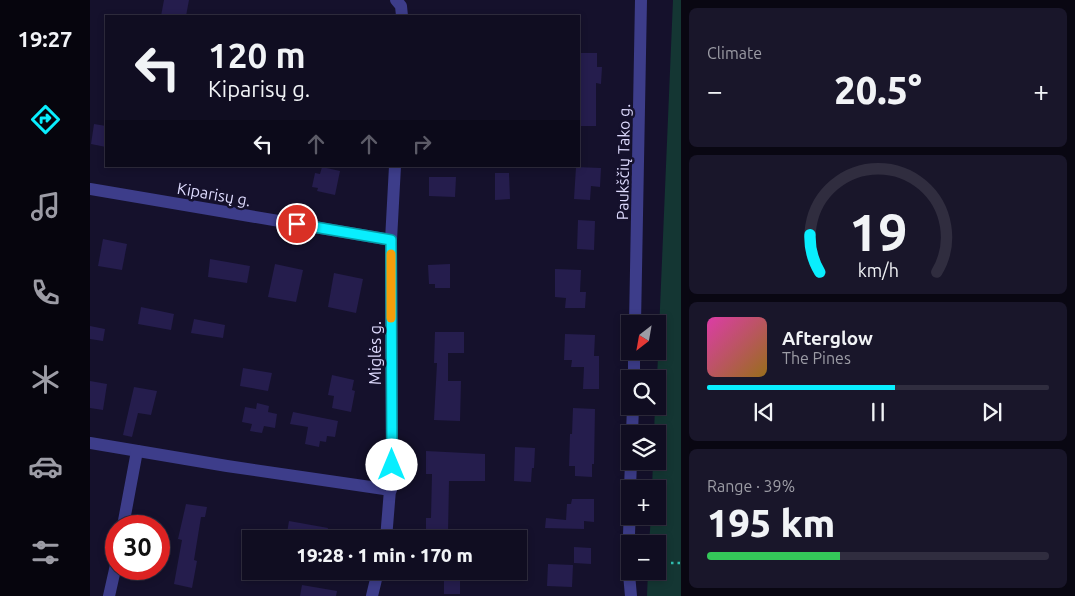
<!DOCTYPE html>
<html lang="en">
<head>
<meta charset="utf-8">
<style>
	body { margin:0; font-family:Ubuntu,sans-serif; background:#19162a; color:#f1f3f6; height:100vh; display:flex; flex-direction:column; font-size:19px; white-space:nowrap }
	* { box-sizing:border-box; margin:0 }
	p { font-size:16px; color:#9c9ca5 }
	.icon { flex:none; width:28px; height:28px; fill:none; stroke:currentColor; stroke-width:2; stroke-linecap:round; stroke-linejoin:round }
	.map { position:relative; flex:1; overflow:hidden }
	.sheet { display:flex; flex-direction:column; gap:8px; padding:8px; background:#090712; width:394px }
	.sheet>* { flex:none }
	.top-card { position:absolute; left:15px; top:15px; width:475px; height:152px; border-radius:0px; box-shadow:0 2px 8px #0003,0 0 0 1px #302d3f; background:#100d21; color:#f1f3f6; overflow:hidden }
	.needle { width:32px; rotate:211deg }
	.buttons { position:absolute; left:531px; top:315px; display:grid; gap:10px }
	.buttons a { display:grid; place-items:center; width:45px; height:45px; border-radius:0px; background:#100d21; box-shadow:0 2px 8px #0003,0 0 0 1px #302d3f; font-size:25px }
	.speed { position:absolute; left:15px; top:515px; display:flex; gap:10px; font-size:25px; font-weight:700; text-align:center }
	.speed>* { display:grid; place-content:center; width:65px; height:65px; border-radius:50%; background:#100d21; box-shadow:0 2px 8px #0003,0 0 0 1px #302d3f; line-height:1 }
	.speed .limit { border:8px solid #d22; background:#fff; color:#111 }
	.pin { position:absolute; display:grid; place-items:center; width:42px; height:42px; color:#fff; margin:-21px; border:2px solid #fff; border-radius:50%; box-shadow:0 1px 5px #0007 }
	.me { position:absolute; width:55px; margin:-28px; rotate:0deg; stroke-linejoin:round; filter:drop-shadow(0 0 4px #0008) }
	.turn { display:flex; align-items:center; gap:18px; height:105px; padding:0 20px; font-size:22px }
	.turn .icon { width:65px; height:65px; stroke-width:2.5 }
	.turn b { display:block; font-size:35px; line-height:42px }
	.lanes { display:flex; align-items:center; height:48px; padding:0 20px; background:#0003; justify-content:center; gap:25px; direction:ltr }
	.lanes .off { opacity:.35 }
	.big { font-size:38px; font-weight:800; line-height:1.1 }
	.sheet .card { flex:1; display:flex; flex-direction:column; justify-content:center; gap:8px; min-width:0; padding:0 18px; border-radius:8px; background:#19162a }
	.sheet .dial { align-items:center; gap:0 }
	.dial svg { height:130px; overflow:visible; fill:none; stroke:#302d3f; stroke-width:7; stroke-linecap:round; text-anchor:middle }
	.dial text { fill:#f1f3f6; stroke:none }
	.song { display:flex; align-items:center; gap:15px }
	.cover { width:60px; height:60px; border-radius:8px; background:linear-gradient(135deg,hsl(320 70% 55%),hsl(40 70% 35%)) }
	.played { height:5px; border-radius:2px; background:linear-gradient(90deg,#09eefe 55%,#302d3f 55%) }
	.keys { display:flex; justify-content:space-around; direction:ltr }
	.heat { display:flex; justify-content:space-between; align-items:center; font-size:28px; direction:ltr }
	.charge { height:8px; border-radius:4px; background:linear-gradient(90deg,#34c759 39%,#302d3f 0) }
	.trip { position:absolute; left:152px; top:530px; width:285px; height:50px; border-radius:0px; background:#100d21; box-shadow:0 2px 8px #0003,0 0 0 1px #302d3f; font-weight:800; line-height:50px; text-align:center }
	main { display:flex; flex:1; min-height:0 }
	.menu { display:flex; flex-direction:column; width:90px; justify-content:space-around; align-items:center; background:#06050d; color:#9c9ca5 }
	.menu .icon { width:35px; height:35px }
	.menu .selected { color:#09eefe }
	.menu b { font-size:22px; color:#f1f3f6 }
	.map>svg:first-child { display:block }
	.green { fill:#143633 }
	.building { fill:#251d4d }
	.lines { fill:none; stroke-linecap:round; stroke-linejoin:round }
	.path { stroke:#31beb0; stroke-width:2.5; stroke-dasharray:2.5 4; stroke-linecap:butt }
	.minor { stroke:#3d3d8a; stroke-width:12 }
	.route-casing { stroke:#069ba5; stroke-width:12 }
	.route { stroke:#09eefe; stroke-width:9 }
	.slow { stroke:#f59e0b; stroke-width:9 }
	.labels { text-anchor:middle; stroke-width:5; stroke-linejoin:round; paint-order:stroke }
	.street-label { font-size:16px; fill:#dfdcff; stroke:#15112c }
</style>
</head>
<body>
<main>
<nav class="menu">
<b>19:27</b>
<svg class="icon selected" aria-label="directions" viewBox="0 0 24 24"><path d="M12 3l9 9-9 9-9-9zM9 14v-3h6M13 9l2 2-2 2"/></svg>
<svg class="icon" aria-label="music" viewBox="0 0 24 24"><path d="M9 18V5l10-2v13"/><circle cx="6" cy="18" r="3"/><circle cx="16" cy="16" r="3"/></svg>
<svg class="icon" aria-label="phone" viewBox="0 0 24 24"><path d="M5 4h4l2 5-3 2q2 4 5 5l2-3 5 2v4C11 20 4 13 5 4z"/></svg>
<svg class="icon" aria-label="climate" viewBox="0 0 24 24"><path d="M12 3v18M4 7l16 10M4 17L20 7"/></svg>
<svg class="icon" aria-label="car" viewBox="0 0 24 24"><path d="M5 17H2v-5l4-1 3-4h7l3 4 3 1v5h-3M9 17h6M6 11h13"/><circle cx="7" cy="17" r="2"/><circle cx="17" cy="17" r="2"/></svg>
<svg class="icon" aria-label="filters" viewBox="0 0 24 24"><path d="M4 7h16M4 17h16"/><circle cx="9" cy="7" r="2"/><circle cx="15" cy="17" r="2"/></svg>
</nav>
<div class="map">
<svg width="592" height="596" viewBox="0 0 592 596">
	<rect width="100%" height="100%" fill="#15112c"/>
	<path class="green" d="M583 0H592V596H557L558 571H568V544H559L561 516H568V489H562L563 461H568V434H564L565 406H568L567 379Z"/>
	<g class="building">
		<path d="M74 0H99L96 16H71Z"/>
		<path d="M489 53H507V67H512L511 84 506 83V126H489Z"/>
		<path d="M4 124 16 126V147L1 144Z"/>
		<path d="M232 167 250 171 245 195 227 191 228 188 222 187 225 173 230 174Z"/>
		<path d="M486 167 511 168 510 187 501 186 500 200 484 199Z"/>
		<path d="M405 173H419L420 199 405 200Z"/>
		<path d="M339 177H366L365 197 339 196Z"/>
		<path d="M488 220 505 221 504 250 487 249Z"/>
		<path d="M13 239 37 244 32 270 8 266Z"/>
		<path d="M120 259 160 266 157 283 118 277Z"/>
		<path d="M185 264 213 270 206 302 178 297Z"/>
		<path d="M360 264V288H345V284H339L338 265Z"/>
		<path d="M465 269 491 270 490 292H496L495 308H475L476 298 465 297Z"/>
		<path d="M244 273 273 279 266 313 238 307Z"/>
		<path d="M51 307 84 314 81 330 48 324Z"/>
		<path d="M104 319 135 325 133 338 101 333Z"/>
		<path d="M0 326 15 329 13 341 0 339Z"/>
		<path d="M345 332H374V353H358V381H371L370 421 344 420 347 363H344Z"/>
		<path d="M475 334 505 335 504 356H509V389H493L494 367H481L482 360H474Z"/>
		<path d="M153 368 182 373 178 391 150 386Z"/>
		<path d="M242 375 264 380 262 390 265 391 261 412 242 408 244 396 238 395Z"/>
		<path d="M0 381 17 384 13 410 0 408Z"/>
		<path d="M44 387 67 391 61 415 48 413 42 437 33 435Z"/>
		<path d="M167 403 179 406 178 412 187 414 185 428 174 426 172 433 160 431 162 424 152 422 155 407 166 409Z"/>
		<path d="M483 408 505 409 504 464H502V477L485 476V466H479L480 434H482Z"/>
		<path d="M203 412 248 421 245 437 237 436 236 442 230 441 229 447 215 444 218 427 200 424Z"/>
		<path d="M425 447 445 448 444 468H442L441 482 424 481Z"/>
		<path d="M336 451 395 454V481H359L358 533H336V518H341L342 474H336Z"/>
		<path d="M482 499H504V522L494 521V529L455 528 456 518 476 520 477 504H481Z"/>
		<path d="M96 504 117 507 115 517H111L104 560 107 561 102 588 84 584 92 540 88 539Z"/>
		<path d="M199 521 238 528 236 539H196Z"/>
		<path d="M484 547 501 548V564L484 563Z"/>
		<path d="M458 564 483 565 482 587 457 586Z"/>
		<path d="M348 571H373V581H370V594H354V581H348Z"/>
		<path d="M212 585 247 591 246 596H210Z"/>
	</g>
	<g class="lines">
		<path class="path" d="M568 563H592"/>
		<g class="minor">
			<path d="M306 0 311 6 312 16"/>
			<path d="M0 189 301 240"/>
			<path d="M545 324 551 0"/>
			<path d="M544 379V351"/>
			<path d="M542 434 543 406"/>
			<path d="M0 443 137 466 301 490"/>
			<path d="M540 489 541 461"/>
			<path d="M540 506 538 563 541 596"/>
			<path d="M33 526 47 451"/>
			<path d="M296 539 302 465 301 240 305 166"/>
			<path d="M19 596 26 565"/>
			<path d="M282 596 288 571"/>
		</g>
	</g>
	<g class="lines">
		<g class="route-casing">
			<path id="route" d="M207 224 301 240 302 465"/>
		</g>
		<use href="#route" class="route"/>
		<path class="slow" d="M301 254V318"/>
	</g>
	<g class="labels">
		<g class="street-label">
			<text transform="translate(533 162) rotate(-89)" y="6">Paukščių Tako g.</text>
			<text transform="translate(124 194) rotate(10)" y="6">Kiparisų g.</text>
			<text transform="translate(285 353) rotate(-90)" y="6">Miglės g.</text>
		</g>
	</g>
</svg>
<div class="buttons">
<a><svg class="needle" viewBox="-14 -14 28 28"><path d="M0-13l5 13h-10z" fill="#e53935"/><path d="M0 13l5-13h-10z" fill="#9c9ca5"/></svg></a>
<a><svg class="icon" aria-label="search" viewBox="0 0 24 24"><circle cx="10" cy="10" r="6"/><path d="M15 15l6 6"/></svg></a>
<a><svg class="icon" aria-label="layers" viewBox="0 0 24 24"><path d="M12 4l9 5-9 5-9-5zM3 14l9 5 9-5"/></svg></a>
<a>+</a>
<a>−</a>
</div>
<div class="speed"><div class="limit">30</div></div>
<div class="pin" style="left:207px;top:224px;background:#d93025"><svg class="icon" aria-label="arrive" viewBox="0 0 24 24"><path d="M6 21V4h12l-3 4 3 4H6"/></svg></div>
<svg class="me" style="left:302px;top:465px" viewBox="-20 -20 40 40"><circle r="19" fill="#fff"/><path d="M0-13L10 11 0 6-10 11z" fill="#09eefe"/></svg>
<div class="trip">19:28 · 1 min · 170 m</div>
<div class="top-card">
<div class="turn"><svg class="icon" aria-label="left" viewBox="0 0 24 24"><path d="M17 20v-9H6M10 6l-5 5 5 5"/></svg><div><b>120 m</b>Kiparisų g.</div></div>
<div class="lanes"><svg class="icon" aria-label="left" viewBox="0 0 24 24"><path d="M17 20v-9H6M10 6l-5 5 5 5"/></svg><svg class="icon off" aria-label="ahead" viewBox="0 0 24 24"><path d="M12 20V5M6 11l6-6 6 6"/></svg><svg class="icon off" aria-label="ahead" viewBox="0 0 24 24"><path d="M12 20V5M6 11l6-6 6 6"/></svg><svg class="icon off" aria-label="right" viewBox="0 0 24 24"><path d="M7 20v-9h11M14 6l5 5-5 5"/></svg></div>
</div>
</div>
<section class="sheet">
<div class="card"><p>Climate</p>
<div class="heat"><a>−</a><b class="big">20.5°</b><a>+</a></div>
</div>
<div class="card dial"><svg viewBox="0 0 100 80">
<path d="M14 69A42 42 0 1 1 86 69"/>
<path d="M14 69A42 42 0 0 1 8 46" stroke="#09eefe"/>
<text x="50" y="56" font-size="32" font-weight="700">19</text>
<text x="50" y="72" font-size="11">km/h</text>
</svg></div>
<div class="card">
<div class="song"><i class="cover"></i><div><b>Afterglow</b><p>The Pines</p></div></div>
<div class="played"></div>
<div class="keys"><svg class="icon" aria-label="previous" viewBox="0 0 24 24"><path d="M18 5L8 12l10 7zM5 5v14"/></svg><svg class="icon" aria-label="pause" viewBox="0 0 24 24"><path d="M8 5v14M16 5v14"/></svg><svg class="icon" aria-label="next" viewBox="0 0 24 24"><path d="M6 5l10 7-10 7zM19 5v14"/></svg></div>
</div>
<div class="card"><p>Range · 39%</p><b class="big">195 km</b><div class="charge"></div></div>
</section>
</main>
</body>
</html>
